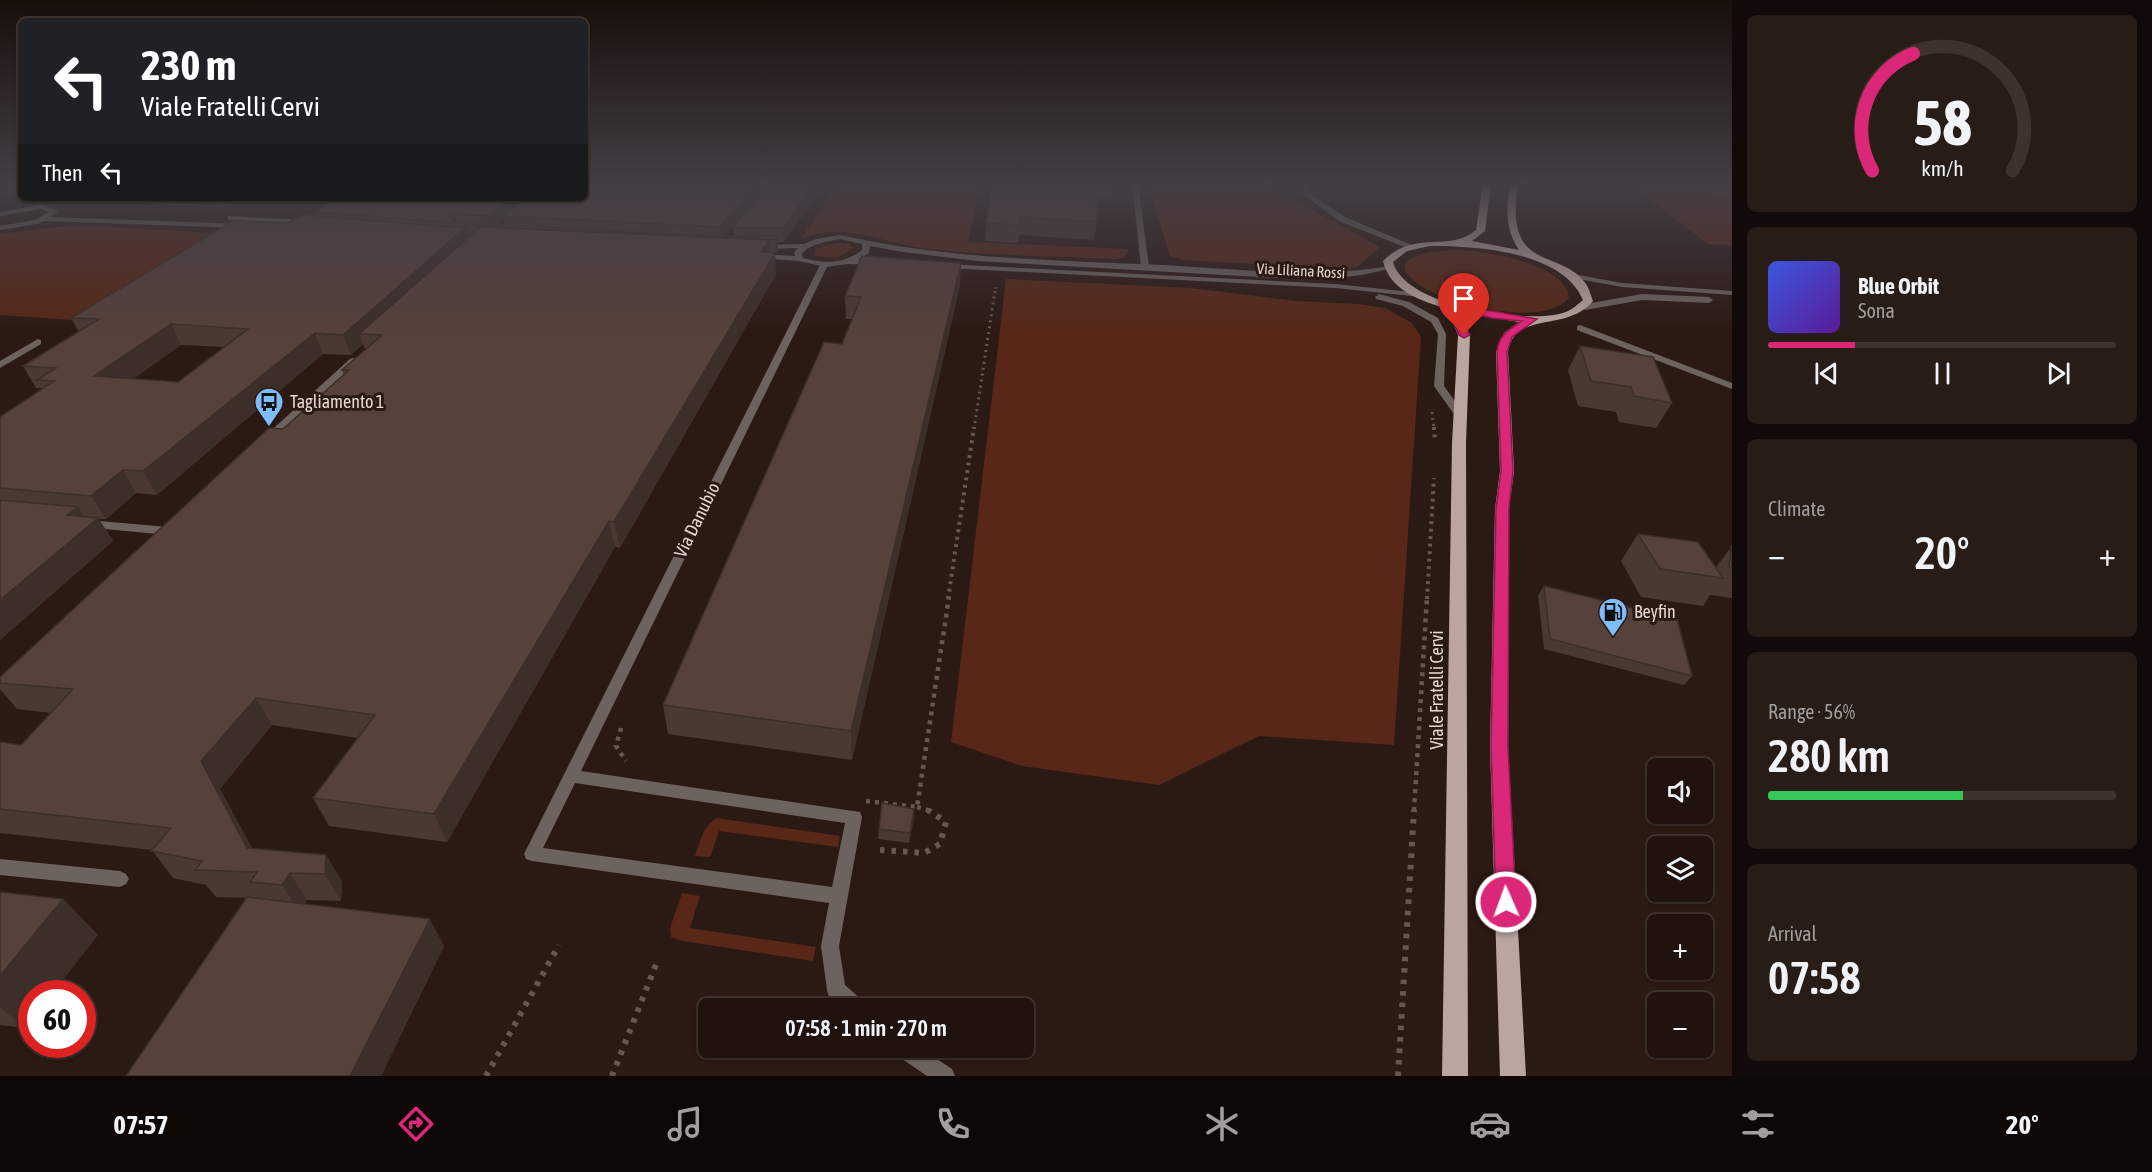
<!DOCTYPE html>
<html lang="en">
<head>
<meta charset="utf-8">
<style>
	body { margin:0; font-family:"Asap Condensed",sans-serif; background:#281c17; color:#f1f3f6; height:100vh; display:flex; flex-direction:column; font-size:22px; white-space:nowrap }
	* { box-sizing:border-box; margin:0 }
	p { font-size:20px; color:#a29e9e }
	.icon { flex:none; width:33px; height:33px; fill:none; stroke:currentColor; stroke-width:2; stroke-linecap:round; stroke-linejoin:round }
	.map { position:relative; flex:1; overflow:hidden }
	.details { display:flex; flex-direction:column; gap:15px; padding:15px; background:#120a08; width:420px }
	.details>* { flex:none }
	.hud { position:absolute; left:18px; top:18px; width:570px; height:183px; border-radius:9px; box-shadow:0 2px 4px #0004,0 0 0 2px #3d322e; background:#202124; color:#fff; overflow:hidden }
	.controls { position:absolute; left:1647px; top:758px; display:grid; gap:12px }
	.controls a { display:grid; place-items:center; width:66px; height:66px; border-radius:9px; background:#20130e; box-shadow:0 2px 4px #0004,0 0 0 2px #3d322e; font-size:30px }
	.speed { position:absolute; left:18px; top:980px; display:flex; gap:12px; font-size:30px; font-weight:700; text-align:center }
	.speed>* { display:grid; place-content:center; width:78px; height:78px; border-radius:50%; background:#20130e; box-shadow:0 2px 4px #0004,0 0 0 2px #3d322e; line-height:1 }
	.speed .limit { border:9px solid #d22; background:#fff; color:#111 }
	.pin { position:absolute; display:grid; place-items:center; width:51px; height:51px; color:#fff; margin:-62px -26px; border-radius:50% 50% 50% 0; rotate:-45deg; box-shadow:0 0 6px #0007 }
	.pin .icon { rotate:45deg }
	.me { position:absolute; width:66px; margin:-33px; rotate:358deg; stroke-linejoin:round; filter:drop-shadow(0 0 4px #0008) }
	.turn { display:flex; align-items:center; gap:21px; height:126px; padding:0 24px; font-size:27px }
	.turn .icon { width:78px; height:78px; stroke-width:2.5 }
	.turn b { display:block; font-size:42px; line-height:51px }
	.then { display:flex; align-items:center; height:57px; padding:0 24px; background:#0003; gap:12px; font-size:22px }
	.big { font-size:45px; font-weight:600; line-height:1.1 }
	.details .card { flex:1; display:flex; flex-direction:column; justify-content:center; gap:9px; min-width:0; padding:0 21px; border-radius:9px; background:#281c17 }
	.details .dial { align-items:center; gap:0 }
	.dial svg { height:156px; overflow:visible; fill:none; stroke:#3d322e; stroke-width:7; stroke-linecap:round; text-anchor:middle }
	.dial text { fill:#f1f3f6; stroke:none }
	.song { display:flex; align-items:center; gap:18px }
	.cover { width:72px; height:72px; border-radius:9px; background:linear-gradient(135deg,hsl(230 70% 55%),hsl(270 70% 35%)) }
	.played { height:6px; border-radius:3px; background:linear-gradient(90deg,#db2777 25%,#3d322e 25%) }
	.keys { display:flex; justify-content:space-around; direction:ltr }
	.heat { display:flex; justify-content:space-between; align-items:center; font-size:33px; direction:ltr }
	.charge { height:9px; border-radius:4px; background:linear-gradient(90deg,#34c759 56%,#3d322e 0) }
	.trip { position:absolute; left:698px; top:998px; width:336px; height:60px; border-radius:9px; background:#20130e; box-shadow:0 2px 4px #0004,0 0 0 2px #3d322e; font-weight:600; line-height:60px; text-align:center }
	.menu { display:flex; height:96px; justify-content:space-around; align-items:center; background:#0d0806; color:#a29e9e }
	.menu .icon { width:42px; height:42px }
	.menu .active { color:#db2777 }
	.menu b { font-size:27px; color:#f1f3f6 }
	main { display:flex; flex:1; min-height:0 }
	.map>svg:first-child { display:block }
	.green { fill:#582717 }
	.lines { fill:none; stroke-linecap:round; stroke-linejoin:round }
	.path-far4 { stroke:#675651; stroke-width:2; stroke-dasharray:1.5 3; stroke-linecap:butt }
	.path-far3 { stroke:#675651; stroke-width:3; stroke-dasharray:2 4; stroke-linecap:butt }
	.path-far2 { stroke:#675651; stroke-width:4; stroke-dasharray:3 4.5; stroke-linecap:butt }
	.path-far1 { stroke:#675651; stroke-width:4.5; stroke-dasharray:4 5; stroke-linecap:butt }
	.path { stroke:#675651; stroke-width:6; stroke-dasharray:4.5 7; stroke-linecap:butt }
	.service { fill:#6c625e; fill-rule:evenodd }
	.minor { fill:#6c625e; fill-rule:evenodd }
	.tertiary { fill:#6c625e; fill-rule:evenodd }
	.primary { fill:#baa69f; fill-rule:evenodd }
	.wall { fill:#4a3833; fill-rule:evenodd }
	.shaded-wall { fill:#3c2e29 }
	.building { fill:#56413b; stroke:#3c2e29; stroke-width:1.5; fill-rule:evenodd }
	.route { fill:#db2777; stroke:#8e194d; stroke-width:1.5 }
	.labels { text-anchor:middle; stroke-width:6; stroke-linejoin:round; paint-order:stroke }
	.far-street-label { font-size:15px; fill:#e4d7d3; stroke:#2b1913 }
	.poi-label { font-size:18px; fill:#e4d7d3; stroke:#2b1913; text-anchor:start }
	.street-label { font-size:18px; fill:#e4d7d3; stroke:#2b1913 }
</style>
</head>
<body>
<main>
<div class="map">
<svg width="1732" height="1076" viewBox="0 0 1732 1076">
	<rect width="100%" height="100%" fill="#2b1913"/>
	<g class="green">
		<path d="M837 183H981L968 242 1128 249V253L1124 258 1111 259C1052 256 991 256 932 249 885 245 850 221 802 238Z"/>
		<path d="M1148 183H1262L1380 247 1357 267 1340 269 1183 260 1170 256Z"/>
		<path d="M1628 183H1732V245L1708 244Z"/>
		<path d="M94 226 236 234 102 322 0 315V234L57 227Z"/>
		<path d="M835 243 849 244 853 248 837 258 814 256 816 249Z"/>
		<path d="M1462 250C1490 253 1564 263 1569 297 1547 330 1439 304 1413 280 1382 252 1447 250 1462 250Z"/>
		<path d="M1006 279 1191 288 1297 301 1357 304 1385 308 1412 323 1421 337 1394 745 1259 736 1159 785 1022 766 951 742Z"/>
		<path d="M717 818 840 836 838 847 719 831 710 857 695 856C700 842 703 825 717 818Z"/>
		<path d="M682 893 700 896 690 928 816 947 813 961 682 941 671 937 670 928Z"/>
	</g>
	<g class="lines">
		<path class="path-far4" d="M995 293 996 284"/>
		<g class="path-far3">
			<path d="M1432 412 1434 429"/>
			<path d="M974 429 995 291"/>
		</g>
		<g class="path-far2">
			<path d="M1434 427 1435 441"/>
			<path d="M948 599 974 427"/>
			<path d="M1427 599 1434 478"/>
		</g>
		<g class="path-far1">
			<path d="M621 728 616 746 626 761"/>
			<path d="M866 801 917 807 949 597"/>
			<path d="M917 807 931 811"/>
			<path d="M1414 811 1427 597"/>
		</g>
		<g class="path">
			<path d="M880 850 924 853 940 844 946 822 928 810"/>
			<path d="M486 1076 559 945"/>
			<path d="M612 1076 657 962"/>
			<path d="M1398 1076 1414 810"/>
		</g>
		<g class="service">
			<path d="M38 339 41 340V344L0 368V361Z"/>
			<path d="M0 859 120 871 126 874 129 879 126 884 120 887 0 875Z"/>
		</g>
		<g class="minor">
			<path d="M1132 183H1138L1149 267 1145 269 1141 267Z"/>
			<path d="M1302 183H1308L1309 193 1345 217 1414 246 1407 248 1339 221 1304 195Z"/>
			<path d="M821 263 828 265 581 771 860 812 862 817 839 946 845 985 863 1001 866 1008H842L829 997 827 990 821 946 829 903 532 861 526 859 524 854ZM575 783 845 823 832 887 543 848Z"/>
			<path d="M1580 325 1732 383V389L1577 330V326Z"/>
			<path d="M353 358 358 361 356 363 273 440H265L264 438 265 436 350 359Z"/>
			<path d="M88 520 168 527 174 531 168 535 84 527 82 524 84 521Z"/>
			<path d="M892 1047H919L952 1069 955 1076H927L895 1054Z"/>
		</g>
		<g class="tertiary">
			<path d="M41 205 57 210V212L50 217 242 224 246 226 242 228 44 221 37 224 0 230V226L35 220 49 212 41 209 0 216V212Z"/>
			<path d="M228 216 306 220 310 222 306 224 231 220H228Z"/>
			<path d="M840 235C946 259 1053 260 1162 265 1238 269 1313 279 1389 266L1393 268 1362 275 1334 278H1278L977 261 903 252 870 246 869 253 858 260 877 261V265L848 264 826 267 799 261 760 258 756 256 760 254 795 256 794 252 798 248 764 249 760 247 764 245 804 244 816 239ZM840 239 862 244V250C844 264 824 264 803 258L802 253C813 243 826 242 840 239Z"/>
			<path d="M943 264 1335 284 1421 293 1425 295 1421 297 1335 288 946 268 942 266Z"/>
			<path d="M1568 273 1622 283 1732 291V295L1622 287 1568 277Z"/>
			<path d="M1379 294 1409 302 1438 318 1446 334 1444 386 1465 415 1464 417H1456L1434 386 1438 334 1431 322 1403 306 1376 299 1375 297Z"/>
			<path d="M1642 294 1709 297 1713 300 1709 303 1642 300 1585 310 1581 307 1585 304Z"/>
		</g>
		<path class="primary" d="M1483 183H1491L1485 231 1472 241 1519 250C1504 228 1507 208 1510 183H1518C1517 197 1514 211 1517 225 1524 266 1567 255 1586 284 1589 288 1591 296 1593 301 1567 333 1514 310 1508 352L1514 471 1509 509 1508 747 1526 1076H1500L1490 747 1495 509 1500 471 1496 352 1504 333 1519 322 1459 312 1470 335 1466 443 1468 1076H1442L1452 443 1458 335 1447 309C1420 300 1390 291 1383 261 1414 229 1450 253 1476 230ZM1430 246C1476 246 1563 251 1583 300 1575 307 1569 312 1559 314 1520 323 1405 306 1393 262L1407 251Z"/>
	</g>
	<g class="wall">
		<path d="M585 183H768L725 236H734L733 228 769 183H829L826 188H822L784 242H778V250L776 253H770L776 274 620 548 615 547 447 842 329 826 313 798 358 738 272 725 220 789 252 848 326 855 342 882 341 901 307 900 305 904 444 946 381 1076H126L247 898 216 897 206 885 173 878 152 850 0 833V742L21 745 51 713 17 709 0 689V677L344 375 342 370 365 350 363 344 351 355 323 354 157 495 136 493 106 519H99L113 541 0 640V417L43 389 42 388H36L23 366 79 332 71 318 288 223 316 216 315 212 585 198ZM504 219 505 225H496ZM181 345 224 347 178 382 133 379Z"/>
		<path d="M993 183H1113L1111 199H1096L1097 222 1094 240 1019 235 1018 243 985 241 986 223Z"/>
		<path d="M1649 183H1732V195L1649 190Z"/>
		<path d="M137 198H243L224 208 141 203Z"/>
		<path d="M960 285 852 760 668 734 663 705 842 344 852 319H846L845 296Z"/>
		<path d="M1580 346 1672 403 1656 428 1619 422 1616 412 1578 406 1568 370Z"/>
		<path d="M1638 534 1716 567 1732 546V598L1710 595 1703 606 1641 597 1621 561Z"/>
		<path d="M1544 586 1692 676 1684 685 1544 649 1538 595Z"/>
		<path d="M914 818 909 843 878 839 879 829Z"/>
		<path d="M0 892 63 899 98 935 32 993V1020L25 1028 0 1025Z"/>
	</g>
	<g class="shaded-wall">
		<path d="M0 183H21V192L0 195Z"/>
		<path d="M756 183H768L724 236H720L719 227Z"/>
		<path d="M816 183H822V188L784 242 783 228Z"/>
		<path d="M115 198H132L116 201Z"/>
		<path d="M220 198H243L224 208Z"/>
		<path d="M510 198H531L503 216 504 219 495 226 489 225 486 216Z"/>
		<path d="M454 214 457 223 449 222 448 217Z"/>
		<path d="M465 228 470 246 359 334 363 344 351 355 343 335Z"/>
		<path d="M777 236 778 250 776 253 775 239Z"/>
		<path d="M769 240 770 261 775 253 776 274 620 548 614 522 761 252Z"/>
		<path d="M961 263 960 285 852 760 851 731Z"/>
		<path d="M171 324 181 345 106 398 94 376Z"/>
		<path d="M315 333 323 354 157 495 143 471Z"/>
		<path d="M123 470 136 493 106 519 91 496Z"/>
		<path d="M78 507 89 525 98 518 113 541 0 640V600L67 515Z"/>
		<path d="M609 521 615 547 447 842 434 814Z"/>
		<path d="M256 698 272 725 220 789 266 875 247 848 201 761Z"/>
		<path d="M914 809V818L909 843 910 833Z"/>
		<path d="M326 855 342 882 341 901 325 874Z"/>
		<path d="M290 873 307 900 300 912 282 885Z"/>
		<path d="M63 899 98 935 53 993H32V1020L25 1028 0 1007V976Z"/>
		<path d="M430 919 444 946 381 1076H350Z"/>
	</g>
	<g class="building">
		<path d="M585 183H756L719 227 503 216 526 198H585Z"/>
		<path d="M769 183H816L783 228H733Z"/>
		<path d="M993 183H1096L1097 222 1021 217 1020 225 986 223Z"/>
		<path d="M336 198H510L486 216 454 214 448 217 454 222 486 224 720 236H777L775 239 518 228 315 212Z"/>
		<path d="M302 215 465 228 343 335 315 333 143 471 123 470 91 496 0 488V417L54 381 37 380 56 368 23 366 99 319 71 318 233 221 288 223ZM171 324 248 329 178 382 94 376Z"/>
		<path d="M480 227 769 240 761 252 775 253 614 522 609 521 434 814 313 798 375 715 256 698 201 761 247 848 326 855 325 874 290 873 282 885 250 882 257 872 195 870 202 861 151 851 171 828 0 809V742L21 745 73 689 0 683V677L269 428 283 429 349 370H342L382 335 359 334Z"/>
		<path d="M862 256 961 263 851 731 663 705 824 342 842 344 861 297 845 296Z"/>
		<path d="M1580 346 1653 357 1672 403 1634 396 1631 387 1591 381Z"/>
		<path d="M0 500 78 507 67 515 98 518 0 600Z"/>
		<path d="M1638 534 1698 542 1723 578 1660 569Z"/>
		<path d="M1731 546H1732V568L1729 567Z"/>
		<path d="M1544 586 1677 619 1692 676 1550 639Z"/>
		<path d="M882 803 914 809 910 833 879 829Z"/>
		<path d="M0 892 63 899 0 976Z"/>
		<path d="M247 897 430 919 350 1076H126Z"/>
	</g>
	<linearGradient id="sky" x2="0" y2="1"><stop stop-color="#180e0a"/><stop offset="0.55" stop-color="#443e44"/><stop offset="1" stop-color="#443e44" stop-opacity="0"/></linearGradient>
	<rect width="1732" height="334" fill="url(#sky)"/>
	<path class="route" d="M1451 304 1537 319 1512 337 1507 352 1513 471 1509 508 1508 747 1516 902 1513 908 1506 911 1499 908 1496 902 1491 747 1496 508 1501 471 1497 352C1498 335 1510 329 1522 321L1492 318 1458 311 1470 335 1464 338 1459 335 1447 307Z"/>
	<defs>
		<g id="bus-pin" transform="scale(1.5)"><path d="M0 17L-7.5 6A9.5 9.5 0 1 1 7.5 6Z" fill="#7fbdfa" stroke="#2b1913"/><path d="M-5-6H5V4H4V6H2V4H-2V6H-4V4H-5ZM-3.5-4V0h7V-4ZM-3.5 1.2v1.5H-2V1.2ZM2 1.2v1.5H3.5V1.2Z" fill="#111"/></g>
		<g id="fuel-pin" transform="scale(1.5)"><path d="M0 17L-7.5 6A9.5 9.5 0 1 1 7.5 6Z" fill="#7fbdfa" stroke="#2b1913"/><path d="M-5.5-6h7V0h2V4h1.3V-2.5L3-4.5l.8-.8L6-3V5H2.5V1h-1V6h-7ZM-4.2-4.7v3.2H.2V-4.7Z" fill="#111"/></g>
	</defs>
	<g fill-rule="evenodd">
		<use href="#bus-pin" x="269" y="402"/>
		<use href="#fuel-pin" x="1613" y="612"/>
	</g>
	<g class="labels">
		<g class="far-street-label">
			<text transform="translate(1301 271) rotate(3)" y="5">Via Liliana Rossi</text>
		</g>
		<g class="poi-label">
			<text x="290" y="408">Tagliamento 1</text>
			<text x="1634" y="618">Beyfin</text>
		</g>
		<g class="street-label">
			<text transform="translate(697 520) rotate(-64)" y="6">Via Danubio</text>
			<text transform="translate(1437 690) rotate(-90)" y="6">Viale Fratelli Cervi</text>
		</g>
	</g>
</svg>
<div class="controls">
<a><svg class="icon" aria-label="sound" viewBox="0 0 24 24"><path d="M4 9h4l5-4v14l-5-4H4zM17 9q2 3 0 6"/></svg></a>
<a><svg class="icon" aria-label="layers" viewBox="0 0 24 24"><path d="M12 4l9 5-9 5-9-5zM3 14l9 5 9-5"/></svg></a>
<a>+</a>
<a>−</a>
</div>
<div class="speed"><div class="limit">60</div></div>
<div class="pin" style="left:1464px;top:335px;background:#d93025"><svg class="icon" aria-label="arrive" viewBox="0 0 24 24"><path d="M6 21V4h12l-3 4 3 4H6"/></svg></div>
<svg class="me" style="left:1506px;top:902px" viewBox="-20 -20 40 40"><circle r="17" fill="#db2777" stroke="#fff" stroke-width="3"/><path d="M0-11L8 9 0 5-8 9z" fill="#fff"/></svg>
<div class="trip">07:58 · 1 min · 270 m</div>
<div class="hud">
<div class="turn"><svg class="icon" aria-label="left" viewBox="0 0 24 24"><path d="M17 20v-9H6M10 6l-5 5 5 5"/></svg><div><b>230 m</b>Viale Fratelli Cervi</div></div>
<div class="then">Then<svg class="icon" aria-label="left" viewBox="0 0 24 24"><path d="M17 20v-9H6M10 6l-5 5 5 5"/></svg></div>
</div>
</div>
<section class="details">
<div class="card dial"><svg viewBox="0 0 100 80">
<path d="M14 69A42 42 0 1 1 86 69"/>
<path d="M14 69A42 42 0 0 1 35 9" stroke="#db2777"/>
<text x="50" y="56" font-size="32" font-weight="700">58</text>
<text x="50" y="72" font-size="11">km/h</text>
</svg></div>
<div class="card">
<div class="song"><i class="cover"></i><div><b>Blue Orbit</b><p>Sona</p></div></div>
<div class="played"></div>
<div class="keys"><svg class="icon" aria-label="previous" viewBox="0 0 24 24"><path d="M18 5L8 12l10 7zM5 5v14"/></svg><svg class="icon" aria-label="pause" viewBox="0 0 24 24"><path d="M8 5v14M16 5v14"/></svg><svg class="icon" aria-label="next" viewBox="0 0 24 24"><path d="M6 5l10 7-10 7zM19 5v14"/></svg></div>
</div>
<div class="card"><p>Climate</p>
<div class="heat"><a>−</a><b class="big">20°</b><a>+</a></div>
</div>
<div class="card"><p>Range · 56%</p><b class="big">280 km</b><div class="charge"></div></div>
<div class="card"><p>Arrival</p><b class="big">07:58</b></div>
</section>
</main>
<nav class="menu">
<b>07:57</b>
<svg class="icon active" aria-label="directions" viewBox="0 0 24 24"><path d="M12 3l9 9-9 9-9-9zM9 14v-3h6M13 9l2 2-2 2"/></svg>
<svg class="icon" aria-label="music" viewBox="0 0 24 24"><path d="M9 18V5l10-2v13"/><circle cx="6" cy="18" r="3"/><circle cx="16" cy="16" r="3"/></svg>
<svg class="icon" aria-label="phone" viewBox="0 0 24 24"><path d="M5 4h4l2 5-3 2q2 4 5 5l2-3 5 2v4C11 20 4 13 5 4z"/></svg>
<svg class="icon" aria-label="climate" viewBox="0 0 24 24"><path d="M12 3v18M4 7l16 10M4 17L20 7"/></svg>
<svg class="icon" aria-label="car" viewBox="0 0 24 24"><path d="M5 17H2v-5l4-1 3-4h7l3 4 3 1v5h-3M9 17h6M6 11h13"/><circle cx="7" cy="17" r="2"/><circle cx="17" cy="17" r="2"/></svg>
<svg class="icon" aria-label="filters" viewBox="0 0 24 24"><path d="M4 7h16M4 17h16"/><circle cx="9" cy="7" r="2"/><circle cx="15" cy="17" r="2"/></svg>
<b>20°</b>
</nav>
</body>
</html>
